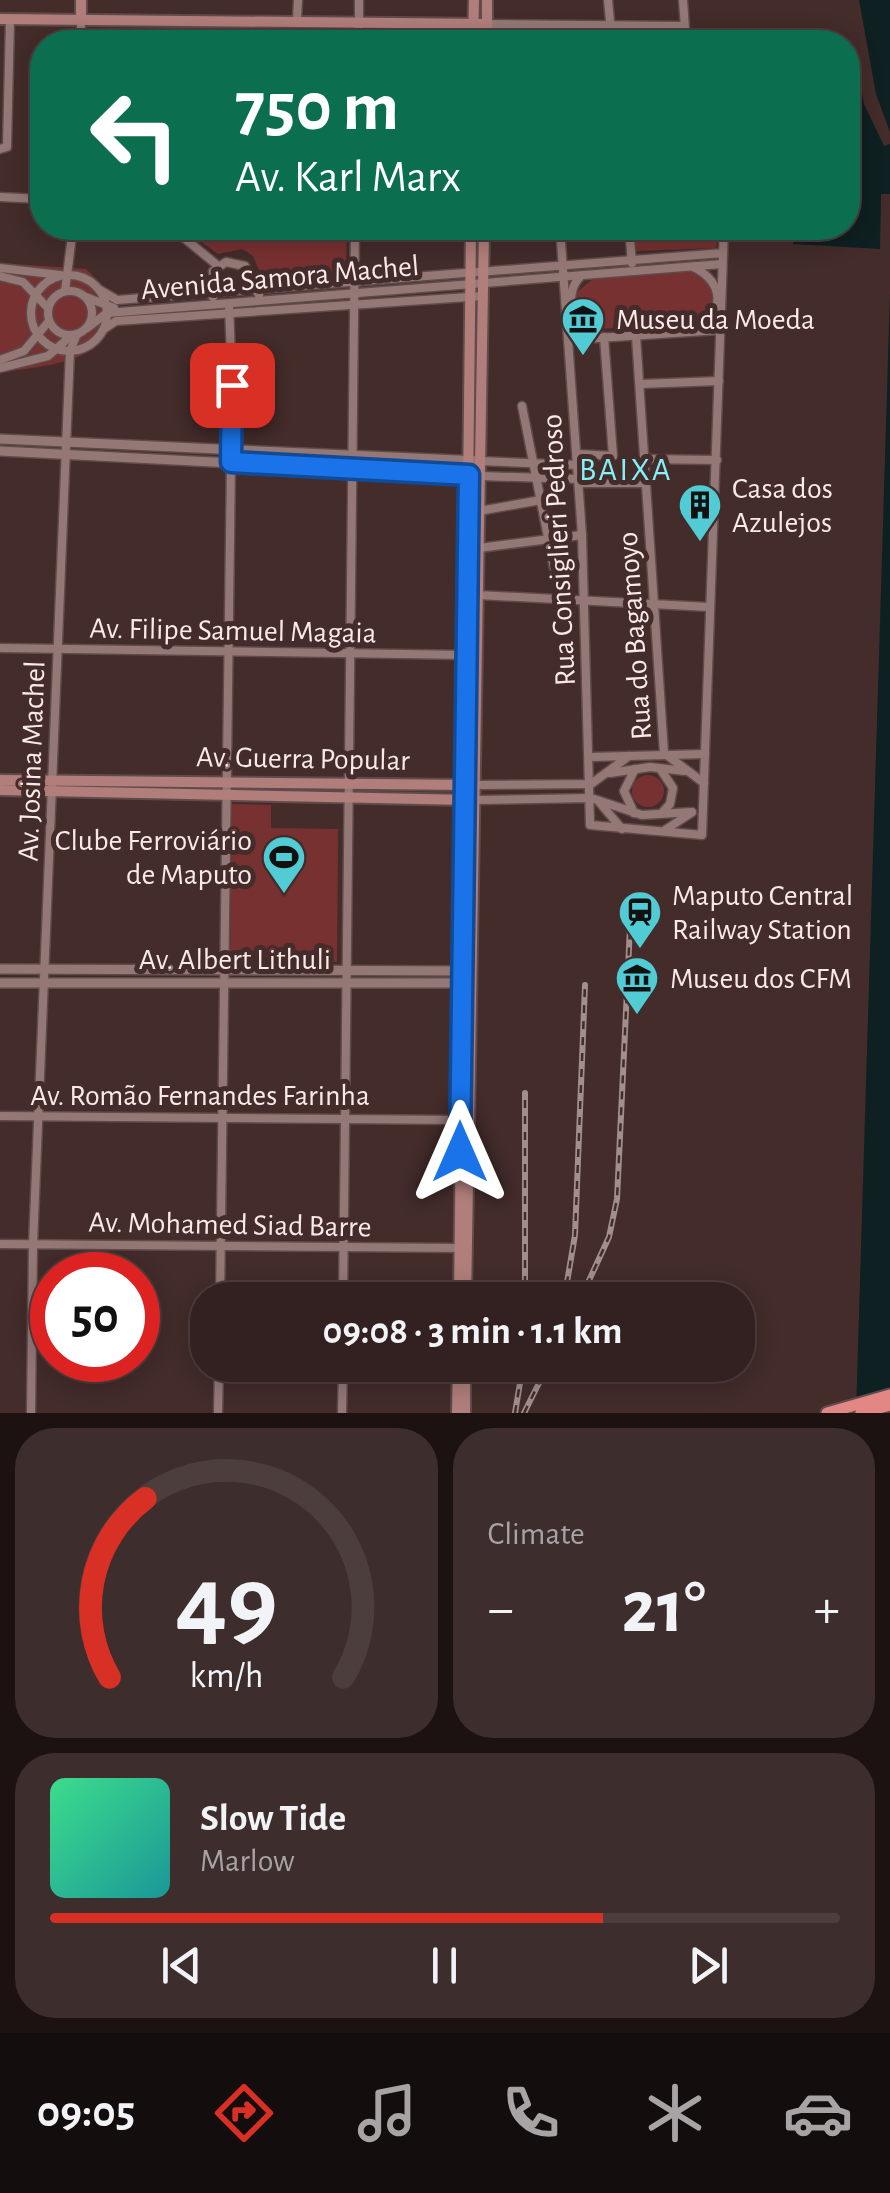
<!DOCTYPE html>
<html lang="en">
<head>
<meta charset="utf-8">
<style>
	body { margin:0; font-family:"Alegreya Sans",sans-serif; background:#3d2e2d; color:#f1f3f6; height:100vh; display:flex; flex-direction:column; font-size:38px; white-space:nowrap }
	* { box-sizing:border-box; margin:0 }
	p { font-size:32px; color:#a8a3a5 }
	.icon { flex:none; width:55px; height:55px; fill:none; stroke:currentColor; stroke-width:2; stroke-linecap:round; stroke-linejoin:round }
	.map { position:relative; height:1413px; overflow:hidden }
	.side { display:flex; flex-direction:column; gap:15px; padding:15px; background:#1c1212; flex:1 }
	.side>* { flex:none }
	.banner { position:absolute; left:30px; top:30px; width:830px; height:210px; border-radius:40px; box-shadow:0 5px 25px #0003,0 0 0 2px #4d3e3e; background:#0b6e4f; color:#fff; overflow:hidden }
	.speed { position:absolute; left:30px; top:1252px; display:flex; gap:20px; font-size:50px; font-weight:700; text-align:center }
	.speed>* { display:grid; place-content:center; width:130px; height:130px; border-radius:50%; background:#322120; box-shadow:0 5px 25px #0003,0 0 0 2px #4d3e3e; line-height:1 }
	.speed .limit { border:15px solid #d22; background:#fff; color:#111 }
	.pin { position:absolute; display:grid; place-items:center; width:85px; height:85px; color:#fff; margin:-42px; border-radius:20px; box-shadow:0 5px 15px #0006 }
	.me { position:absolute; width:110px; margin:-55px; rotate:0deg; stroke-linejoin:round; filter:drop-shadow(0 0 8px #0008) }
	.turn { display:flex; align-items:center; gap:35px; height:210px; padding:0 40px; font-size:45px }
	.turn .icon { width:130px; height:130px; stroke-width:2.5 }
	.turn b { display:block; font-size:70px; line-height:85px }
	.big { font-size:75px; font-weight:700; line-height:1.1 }
	.side .tile { flex:1; display:flex; flex-direction:column; justify-content:center; gap:15px; min-width:0; padding:0 35px; border-radius:40px; background:#3d2e2d }
	.side .dial { align-items:center; gap:0 }
	.dial svg { height:260px; overflow:visible; fill:none; stroke:#4d3e3e; stroke-width:7; stroke-linecap:round; text-anchor:middle }
	.dial text { fill:#f1f3f6; stroke:none }
	.song { display:flex; align-items:center; gap:30px }
	.cover { width:120px; height:120px; border-radius:15px; background:linear-gradient(135deg,hsl(150 70% 55%),hsl(180 70% 35%)) }
	.played { height:10px; border-radius:5px; background:linear-gradient(90deg,#d93025 70%,#4d3e3e 70%) }
	.keys { display:flex; justify-content:space-around; direction:ltr }
	.heat { display:flex; justify-content:space-between; align-items:center; font-size:55px; direction:ltr }
	.side .tiles { flex:1; display:grid; gap:15px; grid-template-columns:1fr 1fr }
	.tile:last-child { grid-column:span 2 }
	.trip { position:absolute; left:190px; top:1282px; width:565px; height:100px; border-radius:40px; background:#322120; box-shadow:0 5px 25px #0003,0 0 0 2px #4d3e3e; font-weight:700; line-height:100px; text-align:center }
	.menu { display:flex; height:160px; justify-content:space-around; align-items:center; background:#140d0d; color:#a8a3a5 }
	.menu .icon { width:70px; height:70px }
	.menu .on { color:#d93025 }
	.menu b { font-size:45px; color:#f1f3f6 }
	.map>svg:first-child { display:block }
	.green { fill:#773131 }
	.water { fill:#0e2022 }
	.lines { fill:none; stroke-linecap:round; stroke-linejoin:round }
	.minor-casing { stroke:#5f4b4a; stroke-width:11 }
	.tertiary-casing { stroke:#5f4b4a; stroke-width:12 }
	.secondary-casing { stroke:#5f4b4a; stroke-width:14 }
	.trunk-casing { stroke:#5f4b4a; stroke-width:15 }
	.minor { stroke:#947876; stroke-width:8 }
	.tertiary { stroke:#947876; stroke-width:9 }
	.secondary { stroke:#b17e7b; stroke-width:10 }
	.trunk { stroke:#e28784; stroke-width:11 }
	.rail-casing { stroke:#a28f8d; stroke-width:6 }
	.rail { stroke:#432c2a; stroke-width:2.5; stroke-dasharray:8; stroke-linecap:butt }
	.route-casing { stroke:#114b97; stroke-width:25 }
	.route { stroke:#1a73e8; stroke-width:18 }
	.labels { text-anchor:middle; stroke-width:10; stroke-linejoin:round; paint-order:stroke }
	.street-label { font-size:30px; fill:#f9e9e8; stroke:#432c2a }
	.poi-label { font-size:30px; fill:#f9e9e8; stroke:#432c2a; text-anchor:start }
	.neighbourhood-label { font-size:32px; letter-spacing:2.5px; fill:#84f0f8; stroke:#432c2a }
</style>
</head>
<body>
<div class="map">
<svg width="890" height="1413" viewBox="0 0 890 1413">
	<rect width="100%" height="100%" fill="#432c2a"/>
	<g class="green">
		<path d="M90 29 347 31V42H90Z"/>
		<path d="M182 228H347L346 272 262 277 253 256 242 249 218 254Z"/>
		<path d="M634 228H719L716 248 635 251Z"/>
		<path d="M0 263 86 269 108 291C109 304 112 320 108 331 94 365 31 367 0 373Z"/>
		<path d="M689 270C709 278 717 292 709 313L693 324 595 329 578 316 576 293 595 277Z"/>
		<circle cx="648" cy="791" r="16"/>
		<path d="M232 804 271 805V828L338 829 337 962 230 960Z"/>
	</g>
	<g class="water">
		<path d="M859 0H890V132L876 94Z"/>
		<path d="M855 56 864 104 884 146 890 144V194H881L880 249 793 244 794 228H848V57Z"/>
		<path d="M890 293V1413H856Z"/>
	</g>
	<g class="lines">
		<g class="minor-casing">
			<g id="minor">
				<path d="M608 0 612 42"/>
				<path d="M683 0 686 42"/>
				<path d="M297 20 298 0"/>
				<path d="M487 24 682 26"/>
				<path d="M545 25 546 42"/>
				<path d="M81 42V21"/>
				<path d="M359 42V0"/>
				<path d="M0 149 7 147 10 19"/>
				<path d="M0 197 42 199"/>
				<path d="M172 228 217 265"/>
				<path d="M560 228 582 535 590 825 702 835 724 228"/>
				<path d="M629 228 632 263"/>
				<path d="M693 267C725 282 726 314 694 330"/>
				<path d="M0 268 60 275"/>
				<circle cx="69" cy="313" r="38"/>
				<path d="M0 276 23 282 48 308"/>
				<path d="M580 277C563 295 573 324 591 338"/>
				<path d="M100 290 117 300 723 253"/>
				<circle cx="70" cy="313" r="22"/>
				<path d="M65 291 73 228"/>
				<path d="M86 297 114 308"/>
				<path d="M213 297V271L226 262 245 266 259 295"/>
				<path d="M87 328 107 313 722 264"/>
				<path d="M104 329 116 321 483 296"/>
				<path d="M636 336 664 753 704 783"/>
				<path d="M568 340 720 330"/>
				<path d="M0 360 24 351 49 321"/>
				<path d="M0 368 48 356 72 335"/>
				<path d="M640 384 719 381"/>
				<path d="M522 406 560 598"/>
				<path d="M577 454 613 456 604 337"/>
				<path d="M644 459 717 460"/>
				<path d="M480 461 578 465"/>
				<path d="M480 476 579 479"/>
				<path d="M579 483H646"/>
				<path d="M479 511 541 500"/>
				<path d="M479 548 582 535"/>
				<path d="M478 595 709 607"/>
				<path d="M0 648 468 655"/>
				<path d="M590 757 705 754"/>
				<path d="M661 770 673 788 670 804 662 813"/>
				<path d="M610 773 650 767 685 771"/>
				<path d="M475 785 591 784 629 756"/>
				<path d="M475 800 591 798 642 815 692 812"/>
				<path d="M600 803 622 829"/>
				<path d="M634 813 624 791 635 769"/>
				<path d="M665 830 691 813"/>
				<path d="M0 1116 460 1120"/>
				<path d="M0 1244 460 1248"/>
				<path d="M220 1300 232 385 229 305"/>
				<path d="M343 1300 355 228"/>
				<path d="M31 1413 33 1244 70 351 77 334"/>
				<path d="M218 1413 219 1365"/>
				<path d="M342 1413 343 1365"/>
			</g>
		</g>
		<g class="tertiary-casing">
			<g id="tertiary">
				<path d="M0 439 480 461"/>
				<path d="M0 451 480 476"/>
				<path d="M0 969 467 971"/>
				<path d="M0 983H467"/>
			</g>
		</g>
		<g class="secondary-casing">
			<g id="secondary">
				<path d="M0 19 487 24"/>
				<path d="M81 21V0"/>
				<path d="M473 42 474 0"/>
				<path d="M487 42V0"/>
				<path d="M0 780 469 785"/>
				<path d="M0 790 469 800"/>
				<path d="M459 1300 471 228"/>
				<path d="M466 1300 484 228"/>
				<path d="M457 1413 458 1365"/>
				<path d="M465 1413V1365"/>
			</g>
		</g>
		<g class="trunk-casing">
			<g id="trunk">
				<path d="M827 1413 890 1395"/>
				<path d="M861 1413 890 1405"/>
			</g>
		</g>
		<use href="#minor" class="minor"/>
		<use href="#tertiary" class="tertiary"/>
		<use href="#secondary" class="secondary"/>
		<use href="#trunk" class="trunk"/>
		<g class="rail-casing">
			<g id="rail">
				<path d="M525 1300V1093"/>
				<path d="M564 1300 575 1235 585 985"/>
				<path d="M580 1300 609 1237 617 1199 631 906"/>
				<path d="M515 1413 523 1365"/>
				<path d="M524 1413 548 1365"/>
			</g>
		</g>
		<use href="#rail" class="rail"/>
	</g>
	<g class="lines">
		<g class="route-casing">
			<path id="route" d="M232 385 231 462 469 475 460 1152"/>
		</g>
		<use href="#route" class="route"/>
	</g>
	<defs>
		<g id="museum-pin" transform="scale(2.25)"><path d="M0 17L-7.5 6A9.5 9.5 0 1 1 7.5 6Z" fill="#51ccd5" stroke="#432c2a"/><path d="M0-6L6-3V-2H-6V-3ZM-5-1h2V3h-2ZM-1-1h2V3h-2ZM3-1h2V3H3ZM-6 4H6V6H-6Z" fill="#111"/></g>
		<g id="building-pin" transform="scale(2.25)"><path d="M0 17L-7.5 6A9.5 9.5 0 1 1 7.5 6Z" fill="#51ccd5" stroke="#432c2a"/><path d="M-4-6H4V6H1V3H-1V6H-4ZM-2.5-4.3h1.7v1.8h-1.7ZM.8-4.3h1.7v1.8H.8ZM-2.5-1h1.7V.8h-1.7ZM.8-1h1.7V.8H.8Z" fill="#111"/></g>
		<g id="stadium-pin" transform="scale(2.25)"><path d="M0 17L-7.5 6A9.5 9.5 0 1 1 7.5 6Z" fill="#51ccd5" stroke="#432c2a"/><path d="M0-5a6.5 5 0 1 0 0 10a6.5 5 0 1 0 0-10ZM-3.5-1.8h7v3.6h-7Z" fill="#111"/></g>
		<g id="station-pin" transform="scale(2.25)"><path d="M0 17L-7.5 6A9.5 9.5 0 1 1 7.5 6Z" fill="#51ccd5" stroke="#432c2a"/><path d="M-3-6H3Q5-6 5-4V2Q5 4 3 4L4.5 6H3L1.5 4h-3L-3 6H-4.5L-3 4Q-5 4-5 2V-4Q-5-6-3-6ZM-3.5-4v3h7v-3ZM-3.5 1v1.5H-2V1ZM2 1v1.5H3.5V1Z" fill="#111"/></g>
	</defs>
	<g fill-rule="evenodd">
		<use href="#museum-pin" x="583" y="319"/>
		<use href="#building-pin" x="700" y="505"/>
		<use href="#stadium-pin" x="284" y="857"/>
		<use href="#station-pin" x="640" y="912"/>
		<use href="#museum-pin" x="637" y="978"/>
	</g>
	<g class="labels">
		<g class="street-label">
			<text transform="translate(280 277) rotate(-5)" y="10">Avenida Samora Machel</text>
			<text transform="translate(558 550) rotate(-93)" y="10">Rua Consiglieri Pedroso</text>
			<text transform="translate(233 630) rotate(1)" y="10">Av. Filipe Samuel Magaia</text>
			<text transform="translate(634 636) rotate(-94)" y="10">Rua do Bagamoyo</text>
			<text transform="translate(303 758) rotate(1)" y="10">Av. Guerra Popular</text>
			<text transform="translate(31 761) rotate(-88)" y="10">Av. Josina Machel</text>
			<text x="235" y="969">Av. Albert Lithuli</text>
			<text x="200" y="1105">Av. Romão Fernandes Farinha</text>
			<text transform="translate(230 1224) rotate(1)" y="10">Av. Mohamed Siad Barre</text>
		</g>
		<g class="poi-label">
			<text x="616" y="329">Museu da Moeda</text>
			<text x="732" y="498">Casa dos<tspan x="732" dy="34">Azulejos</tspan></text>
			<text x="252" y="850" text-anchor="end">Clube Ferroviário<tspan x="252" dy="34">de Maputo</tspan></text>
			<text x="672" y="905">Maputo Central<tspan x="672" dy="34">Railway Station</tspan></text>
			<text x="670" y="988">Museu dos CFM</text>
		</g>
		<g class="neighbourhood-label">
			<text x="626" y="480">BAIXA</text>
		</g>
	</g>
</svg>
<div class="speed"><div class="limit">50</div></div>
<div class="pin" style="left:232px;top:385px;background:#d93025"><svg class="icon" aria-label="arrive" viewBox="0 0 24 24"><path d="M6 21V4h12l-3 4 3 4H6"/></svg></div>
<svg class="me" style="left:460px;top:1152px" viewBox="-20 -20 40 40"><path d="M0-17L14 15 0 8-14 15z" fill="#1a73e8" stroke="#fff" stroke-width="4"/></svg>
<div class="trip">09:08 · 3 min · 1.1 km</div>
<div class="banner">
<div class="turn"><svg class="icon" aria-label="left" viewBox="0 0 24 24"><path d="M17 20v-9H6M10 6l-5 5 5 5"/></svg><div><b>750 m</b>Av. Karl Marx</div></div>
</div>
</div>
<section class="side">
<div class="tiles">
<div class="tile dial"><svg viewBox="0 0 100 80">
<path d="M14 69A42 42 0 1 1 86 69"/>
<path d="M14 69A42 42 0 0 1 25 14" stroke="#d93025"/>
<text x="50" y="56" font-size="32" font-weight="700">49</text>
<text x="50" y="72" font-size="11">km/h</text>
</svg></div>
<div class="tile"><p>Climate</p>
<div class="heat"><a>−</a><b class="big">21°</b><a>+</a></div>
</div>
<div class="tile">
<div class="song"><i class="cover"></i><div><b>Slow Tide</b><p>Marlow</p></div></div>
<div class="played"></div>
<div class="keys"><svg class="icon" aria-label="previous" viewBox="0 0 24 24"><path d="M18 5L8 12l10 7zM5 5v14"/></svg><svg class="icon" aria-label="pause" viewBox="0 0 24 24"><path d="M8 5v14M16 5v14"/></svg><svg class="icon" aria-label="next" viewBox="0 0 24 24"><path d="M6 5l10 7-10 7zM19 5v14"/></svg></div>
</div>
</div>
</section>
<nav class="menu">
<b>09:05</b>
<svg class="icon on" aria-label="directions" viewBox="0 0 24 24"><path d="M12 3l9 9-9 9-9-9zM9 14v-3h6M13 9l2 2-2 2"/></svg>
<svg class="icon" aria-label="music" viewBox="0 0 24 24"><path d="M9 18V5l10-2v13"/><circle cx="6" cy="18" r="3"/><circle cx="16" cy="16" r="3"/></svg>
<svg class="icon" aria-label="phone" viewBox="0 0 24 24"><path d="M5 4h4l2 5-3 2q2 4 5 5l2-3 5 2v4C11 20 4 13 5 4z"/></svg>
<svg class="icon" aria-label="climate" viewBox="0 0 24 24"><path d="M12 3v18M4 7l16 10M4 17L20 7"/></svg>
<svg class="icon" aria-label="car" viewBox="0 0 24 24"><path d="M5 17H2v-5l4-1 3-4h7l3 4 3 1v5h-3M9 17h6M6 11h13"/><circle cx="7" cy="17" r="2"/><circle cx="17" cy="17" r="2"/></svg>
</nav>
</body>
</html>
